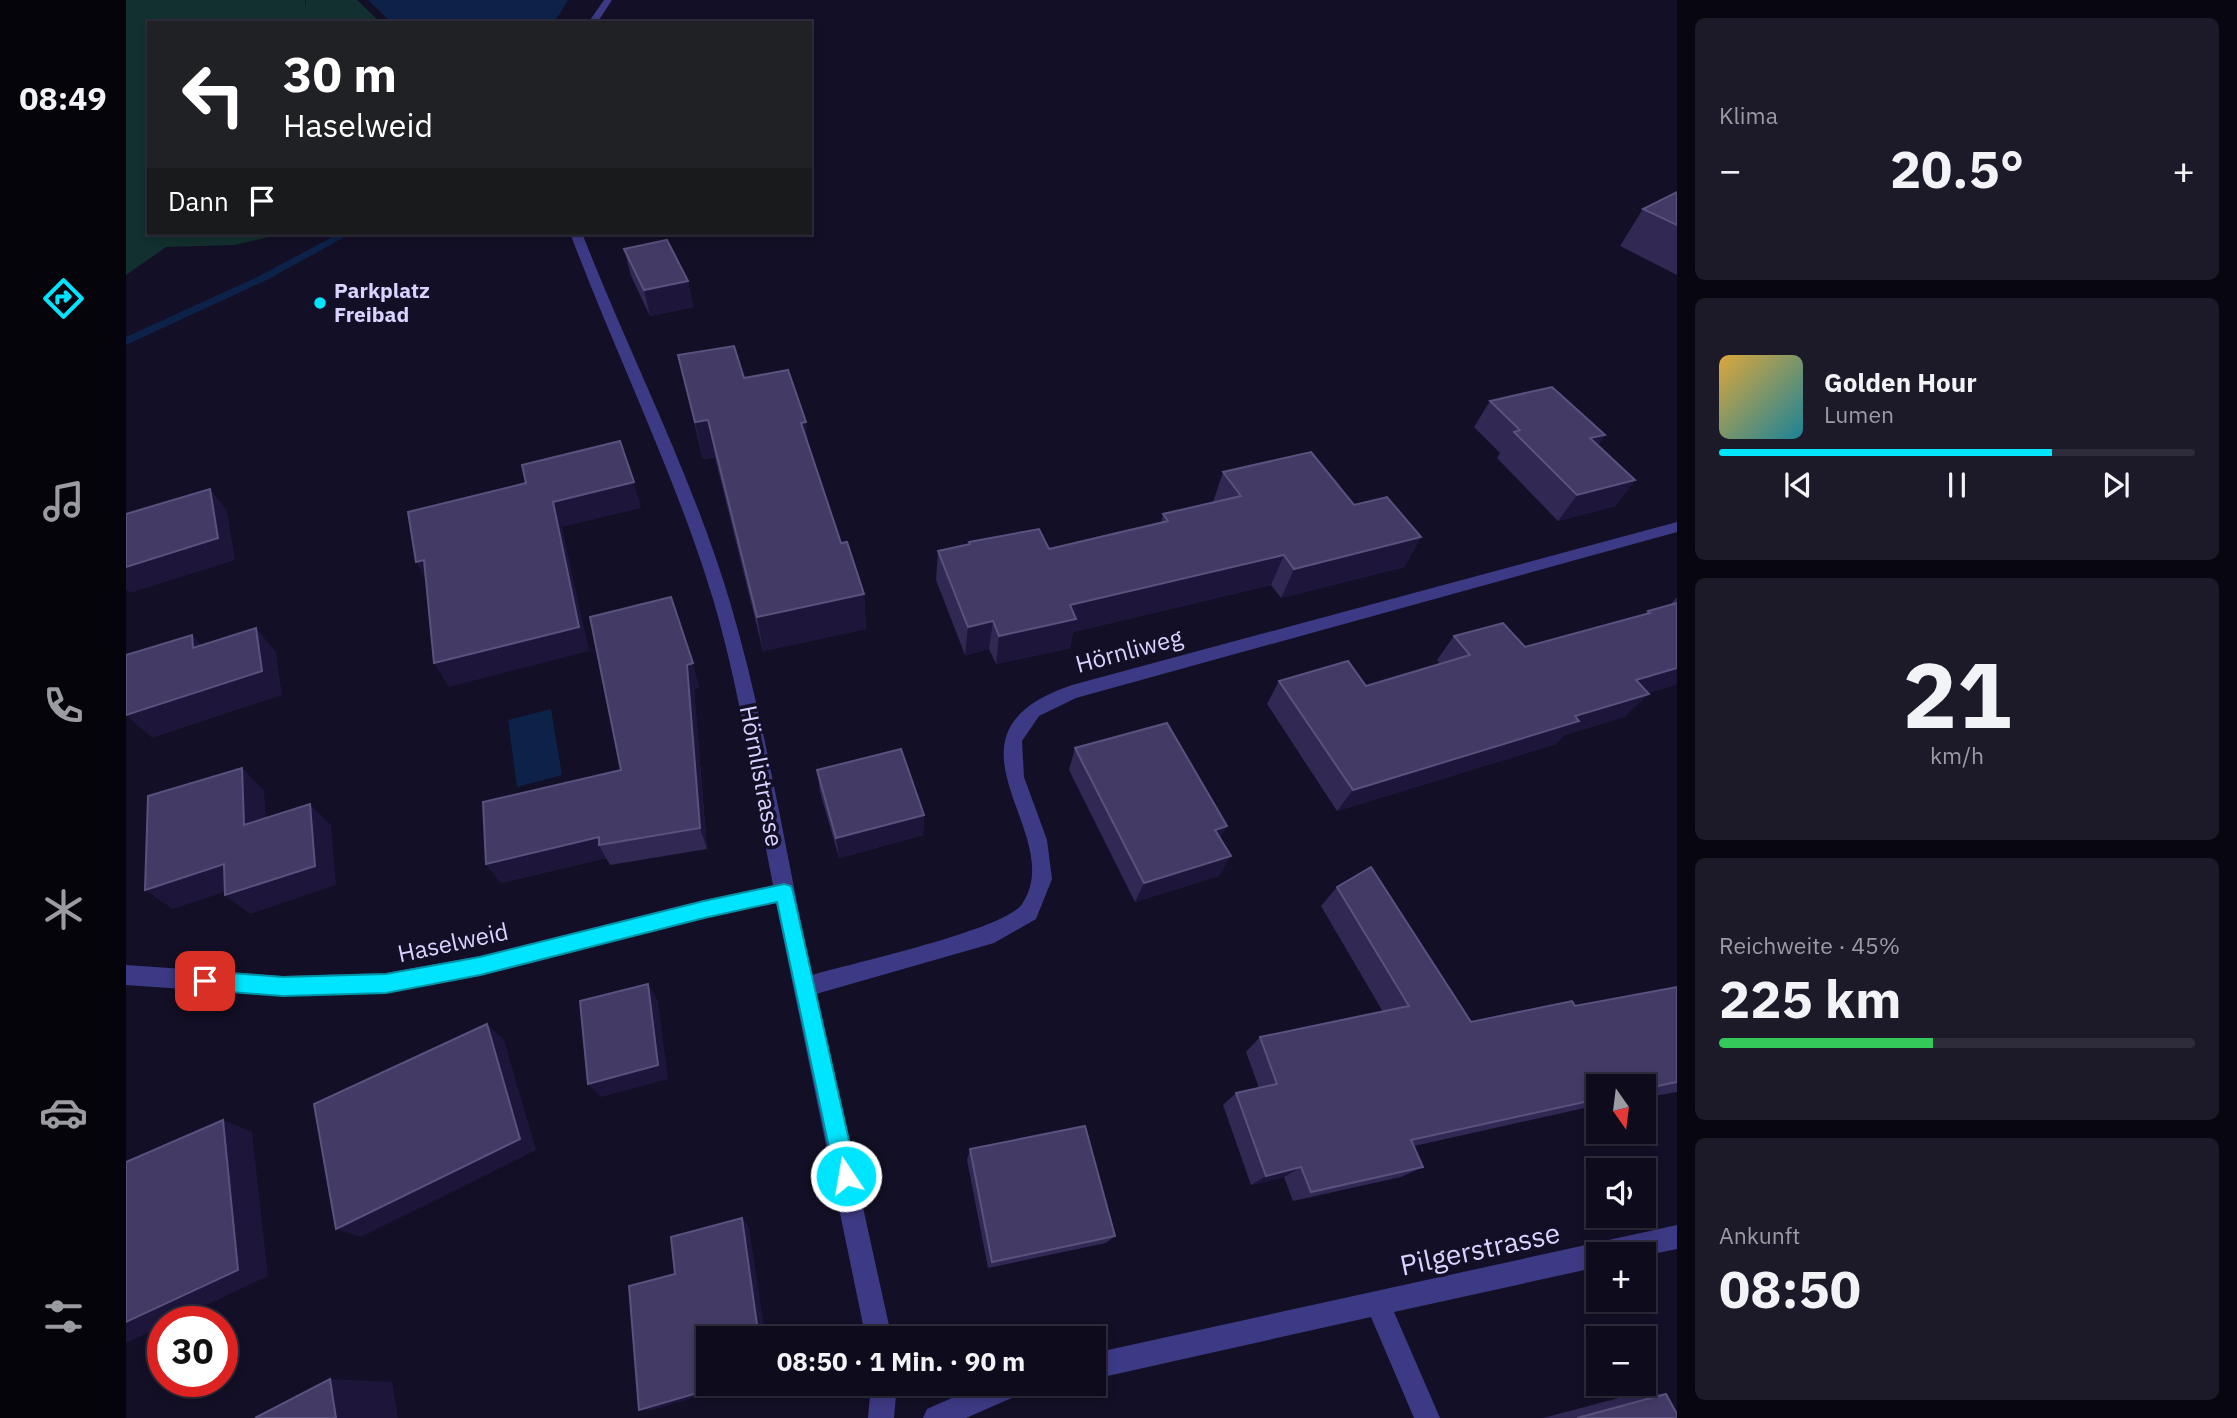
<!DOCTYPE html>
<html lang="de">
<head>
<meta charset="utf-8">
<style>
	body { margin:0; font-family:"IBM Plex Sans",sans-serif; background:#1c1929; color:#f1f3f6; height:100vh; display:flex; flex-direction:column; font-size:26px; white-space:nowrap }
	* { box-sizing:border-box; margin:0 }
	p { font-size:23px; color:#9b9ba3 }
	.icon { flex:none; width:38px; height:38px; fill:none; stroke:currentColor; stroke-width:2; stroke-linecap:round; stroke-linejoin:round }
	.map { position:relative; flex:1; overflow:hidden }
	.details { display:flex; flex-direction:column; gap:18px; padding:18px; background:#08060f; width:560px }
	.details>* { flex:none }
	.top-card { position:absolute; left:21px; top:21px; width:665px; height:214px; border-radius:0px; box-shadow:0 4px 10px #0003,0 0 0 2px #2e2b3b; background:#202124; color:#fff; overflow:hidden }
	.needle { width:46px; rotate:166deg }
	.fabs { position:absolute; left:1460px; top:1074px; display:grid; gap:14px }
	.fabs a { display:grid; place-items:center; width:70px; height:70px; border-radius:0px; background:#0e0b1c; box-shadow:0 4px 10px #0003,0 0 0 2px #2e2b3b; font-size:35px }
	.speed { position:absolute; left:21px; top:1306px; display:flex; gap:14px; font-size:35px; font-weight:700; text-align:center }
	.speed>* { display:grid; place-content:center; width:91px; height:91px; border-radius:50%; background:#0e0b1c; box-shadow:0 4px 10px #0003,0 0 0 2px #2e2b3b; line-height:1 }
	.speed .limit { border:10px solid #d22; background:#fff; color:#111 }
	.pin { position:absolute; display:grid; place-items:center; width:60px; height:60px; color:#fff; margin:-30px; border-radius:14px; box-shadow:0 4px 10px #0006 }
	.me { position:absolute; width:77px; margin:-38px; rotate:348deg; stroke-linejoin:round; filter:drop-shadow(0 0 5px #0008) }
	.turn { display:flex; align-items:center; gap:24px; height:147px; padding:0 21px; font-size:32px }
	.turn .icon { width:91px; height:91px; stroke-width:2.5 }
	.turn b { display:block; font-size:49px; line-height:60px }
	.then { display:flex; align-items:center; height:66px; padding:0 21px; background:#0003; gap:14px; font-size:26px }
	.big { font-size:52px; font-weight:800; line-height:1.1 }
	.details .card { flex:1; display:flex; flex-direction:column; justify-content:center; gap:10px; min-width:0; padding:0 24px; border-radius:10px; background:#1c1929 }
	.details .dial { align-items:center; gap:0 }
	.dial b { font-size:91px; line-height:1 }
	.song { display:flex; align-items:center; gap:21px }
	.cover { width:84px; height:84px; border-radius:10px; background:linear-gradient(135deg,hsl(40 70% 55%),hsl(190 70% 35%)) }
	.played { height:7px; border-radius:4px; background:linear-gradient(90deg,#00e5ff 70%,#2e2b3b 70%) }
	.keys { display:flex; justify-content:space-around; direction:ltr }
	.heat { display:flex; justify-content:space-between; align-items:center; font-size:38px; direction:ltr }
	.charge { height:10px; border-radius:5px; background:linear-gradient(90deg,#34c759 45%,#2e2b3b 0) }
	.trip { position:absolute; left:570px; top:1326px; width:410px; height:70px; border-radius:0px; background:#0e0b1c; box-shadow:0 4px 10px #0003,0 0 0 2px #2e2b3b; font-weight:800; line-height:70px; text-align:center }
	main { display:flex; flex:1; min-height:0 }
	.tab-bar { display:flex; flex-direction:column; width:126px; justify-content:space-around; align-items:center; background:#06040b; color:#9b9ba3 }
	.tab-bar .icon { width:49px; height:49px }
	.tab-bar .selected { color:#00e5ff }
	.tab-bar b { font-size:32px; color:#f1f3f6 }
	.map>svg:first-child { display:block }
	.green { fill:#12302f }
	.water { fill:#0c2248 }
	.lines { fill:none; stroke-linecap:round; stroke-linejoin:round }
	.stream { fill:#0c2248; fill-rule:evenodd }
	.minor { fill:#3d3a85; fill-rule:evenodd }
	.wall { fill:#312854 }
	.shaded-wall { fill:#1d163a }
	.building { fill:#433a66; stroke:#5a527e; stroke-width:2 }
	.route { fill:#00e5ff; stroke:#0095a6; stroke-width:2 }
	.poi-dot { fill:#00e5ff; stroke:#130f26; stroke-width:2.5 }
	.labels { text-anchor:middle; stroke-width:7; stroke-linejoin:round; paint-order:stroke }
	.far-poi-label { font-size:21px; font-weight:bold; fill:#d9d4ff; stroke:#130f26; text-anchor:start }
	.street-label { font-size:24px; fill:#d9d4ff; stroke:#130f26 }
	.near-street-label { font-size:28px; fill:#d9d4ff; stroke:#130f26 }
</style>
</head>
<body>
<main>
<nav class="tab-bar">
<b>08:49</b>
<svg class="icon selected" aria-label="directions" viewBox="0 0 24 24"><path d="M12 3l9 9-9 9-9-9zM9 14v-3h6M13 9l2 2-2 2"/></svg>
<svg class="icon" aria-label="music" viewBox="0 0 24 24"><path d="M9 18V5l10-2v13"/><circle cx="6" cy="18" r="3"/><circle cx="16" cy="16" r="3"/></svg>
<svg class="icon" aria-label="phone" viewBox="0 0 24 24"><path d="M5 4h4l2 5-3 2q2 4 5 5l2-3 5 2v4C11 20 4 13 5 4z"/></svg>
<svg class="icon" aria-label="climate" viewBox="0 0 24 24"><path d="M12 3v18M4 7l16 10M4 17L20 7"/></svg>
<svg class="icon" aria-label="car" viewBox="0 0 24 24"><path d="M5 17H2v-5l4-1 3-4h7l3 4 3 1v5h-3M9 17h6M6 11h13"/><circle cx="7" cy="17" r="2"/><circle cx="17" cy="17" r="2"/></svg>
<svg class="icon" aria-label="filters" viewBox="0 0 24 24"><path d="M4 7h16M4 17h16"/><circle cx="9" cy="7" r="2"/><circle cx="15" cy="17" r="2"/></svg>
</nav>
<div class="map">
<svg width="1551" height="1418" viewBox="0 0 1551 1418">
	<rect width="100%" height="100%" fill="#130f26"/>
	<path class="green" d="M0 0H179L180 8V0H231L255 23H23V233H159L109 245 40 247 0 275Z"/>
	<g class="water">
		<path d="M242 0H442L428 23H266Z"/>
		<path d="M425 709 436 775 391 787 382 720Z"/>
	</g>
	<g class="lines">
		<path class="stream" d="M214 233H226L141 280 0 345V337L133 276Z"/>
		<g class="minor">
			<path d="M478 0H486L471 23H462Z"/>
			<path d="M444 233H456C504 356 566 475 604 602 640 724 659 851 686 975 723 964 879 930 896 904 944 834 798 735 946 685L1551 522V532L950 698 913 716 896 741 898 777 921 840 926 879 910 919 868 943 690 994 766 1339H740L650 903 578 918 354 976 260 993 157 996 0 985V965L157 976 260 973 354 956 578 900 647 885C628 790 615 693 587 599 549 474 490 355 444 233Z"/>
			<path d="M1551 1225V1249L1517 1256 1472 1255V1267L1268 1312 1314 1418H1288L1245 1317 968 1379V1353Z"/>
			<path d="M745 1384H771L768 1418H742Z"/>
			<path d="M857 1384H901L897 1393 840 1418H797L801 1409Z"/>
		</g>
	</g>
	<g class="wall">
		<path d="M1551 192V275L1494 246 1517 209Z"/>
		<path d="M498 249 562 281 567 307 524 316 505 276Z"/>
		<path d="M552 355 618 378 682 443 715 543 738 594 740 629 637 651 589 457 577 459Z"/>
		<path d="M1364 401 1479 435 1472 445 1509 480 1489 506 1432 521 1371 458 1374 453 1348 427Z"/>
		<path d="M1097 472 1228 505 1295 537 1278 567 1155 598 1145 585 947 632 944 648 870 664 863 649 839 655 810 580 812 551 843 545V542L923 549 1035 523 1037 514 1087 502Z"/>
		<path d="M545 597 573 687 568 689 581 849 484 865 480 858 375 883 360 864 495 770Z"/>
		<path d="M1551 597V684L1522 693 1498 717 1438 735 1430 744 1211 811 1141 704 1153 681 1240 686 1314 664 1311 660 1328 636 1399 647 1519 614 1522 611 1544 605Z"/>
		<path d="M949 748 1094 838 1093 876 1009 902 943 770Z"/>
		<path d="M691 770 798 815 797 835 713 858 694 792Z"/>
		<path d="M1211 887 1345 1022 1449 1006 1551 987V1092L1528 1096 1526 1093 1517 1095V1087H1472V1105L1288 1146 1297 1167 1275 1177 1167 1201 1158 1177 1125 1185 1097 1105 1110 1093 1133 1088 1120 1052 1134 1037 1257 1012 1195 906Z"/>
		<path d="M844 1149 989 1236 980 1243 862 1268 841 1160Z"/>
		<path d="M1540 1394 1551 1418H1417L1504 1395Z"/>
	</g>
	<g class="shaded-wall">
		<path d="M562 281 567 307 524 316 518 290Z"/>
		<path d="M582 420 589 457 577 459 569 422Z"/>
		<path d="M680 422 684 459 675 423Z"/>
		<path d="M1479 435 1460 461 1464 438Z"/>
		<path d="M1509 480 1489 506 1432 521 1451 495Z"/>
		<path d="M508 482 515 508 436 527 463 651 323 687 308 663 427 502Z"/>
		<path d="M84 489 101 511 109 560 4 593 0 589V567Z"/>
		<path d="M1295 537 1278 567 1155 598 1168 569Z"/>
		<path d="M1158 555 1145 585 947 632 944 648 870 664 873 636 944 605Z"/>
		<path d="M298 560 305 587 290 562Z"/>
		<path d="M738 594 740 629 637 651 631 617Z"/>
		<path d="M867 621 863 649 839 655 842 627Z"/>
		<path d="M130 628 150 652 156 695 26 738 0 715Z"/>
		<path d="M66 635 88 659 67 648Z"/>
		<path d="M567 663 573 687 568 689 581 849 574 828 561 665Z"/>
		<path d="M1551 668V684L1486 704 1510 680Z"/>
		<path d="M1523 694 1498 717 1438 735 1430 744 1211 811 1227 790 1449 716Z"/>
		<path d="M116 768 138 790 142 845 118 825Z"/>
		<path d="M184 804 205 825 210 885 124 914 99 895Z"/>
		<path d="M798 815 797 835 713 858 710 838Z"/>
		<path d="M1101 826 1089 847V830Z"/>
		<path d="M473 837V845L480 858 375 883 360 864Z"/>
		<path d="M1105 856 1093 876 1009 902 1018 883Z"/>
		<path d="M98 864 123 884 47 909 19 890Z"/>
		<path d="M522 984 532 1001 542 1079 475 1097 462 1084Z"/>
		<path d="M361 1024 378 1040 410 1150 235 1237 210 1229Z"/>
		<path d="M97 1120 126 1132 142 1276 46 1321H37V1326L0 1343V1322Z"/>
		<path d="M1175 1167 1158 1177 1125 1185 1140 1176Z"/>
		<path d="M616 1218 623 1227 640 1339H633Z"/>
		<path d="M204 1379 266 1382 272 1418H210Z"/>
		<path d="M602 1384H614L526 1410H513Z"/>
	</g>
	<g class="building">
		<path d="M1551 192V225L1517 209Z"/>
		<path d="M541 240 562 281 518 290 498 249Z"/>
		<path d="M608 346 618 378 662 370 680 422 675 423 715 543 721 542 738 594 631 617 582 420 569 422 552 355Z"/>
		<path d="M1426 387 1479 435 1464 438 1509 480 1451 495 1388 432 1394 430 1364 401Z"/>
		<path d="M494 441 508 482 427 502 453 627 308 663 298 560 290 562 282 512 400 483 396 465Z"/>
		<path d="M1185 452 1228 505 1261 497 1295 537 1168 569 1158 555 944 605 950 619 873 636 867 621 842 627 812 551 844 544 843 542 913 529 923 549 1042 521 1037 514 1115 496 1097 472Z"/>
		<path d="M84 489 92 538 0 567V514Z"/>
		<path d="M545 597 567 663 561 665 574 828 473 845V837L360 864 357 802 495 770 464 617Z"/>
		<path d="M1551 603V668L1510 680 1523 694 1449 716 1453 721 1227 790 1153 681 1222 661 1240 686 1344 655 1328 636 1377 623 1399 647 1524 613 1522 611Z"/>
		<path d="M130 628 136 671 0 715V655L66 635 67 648Z"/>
		<path d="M1041 723 1101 826 1089 830 1105 856 1018 883 949 748Z"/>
		<path d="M775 749 798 815 710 838 691 770Z"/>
		<path d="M116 768 118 825 184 804 189 866 99 895 98 864 19 890 22 796Z"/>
		<path d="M1245 867 1345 1022 1446 1001 1449 1006 1551 987V1082L1517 1089V1087H1472V1099L1285 1140 1297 1167 1185 1192 1175 1167 1140 1176 1110 1093 1151 1084 1134 1037 1283 1006 1211 887Z"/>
		<path d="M522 984 532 1065 462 1084 454 1001Z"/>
		<path d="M361 1024 394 1139 210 1229 188 1104Z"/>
		<path d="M97 1120 112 1270 0 1322V1162Z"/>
		<path d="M959 1126 989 1236 866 1262 844 1149Z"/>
		<path d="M616 1218 633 1339H583V1384H602L513 1410 503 1286 549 1274 545 1237Z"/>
		<path d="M204 1379 210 1418H129Z"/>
		<path d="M1540 1394 1551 1414V1418H1451Z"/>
	</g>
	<path class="route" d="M658 884 665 886 667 892 731 1176 727 1184 720 1187 712 1184 709 1176 651 902 578 918 354 975 260 993 157 996 79 990 72 987 69 981 72 974 79 971 157 977 260 974 354 957 578 901Z"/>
	<circle class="poi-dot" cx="194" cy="303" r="7"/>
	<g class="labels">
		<g class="far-poi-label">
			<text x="208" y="298">Parkplatz<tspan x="208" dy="24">Freibad</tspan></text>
		</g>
		<g class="street-label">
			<text transform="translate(1003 651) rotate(-15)" y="8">Hörnliweg</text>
			<text transform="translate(635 776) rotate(79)" y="8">Hörnlistrasse</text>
			<text transform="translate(327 943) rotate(-12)" y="8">Haselweid</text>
		</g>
		<g class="near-street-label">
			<text transform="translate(1354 1249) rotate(-12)" y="10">Pilgerstrasse</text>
		</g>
	</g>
</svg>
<div class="fabs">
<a><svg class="needle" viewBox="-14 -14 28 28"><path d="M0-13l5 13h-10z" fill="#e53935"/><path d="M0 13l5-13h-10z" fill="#9b9ba3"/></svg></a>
<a><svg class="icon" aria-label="sound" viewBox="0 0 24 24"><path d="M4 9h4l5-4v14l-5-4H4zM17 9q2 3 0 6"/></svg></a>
<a>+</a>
<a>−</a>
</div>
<div class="speed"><div class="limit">30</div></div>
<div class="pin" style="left:79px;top:981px;background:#d93025"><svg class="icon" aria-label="arrive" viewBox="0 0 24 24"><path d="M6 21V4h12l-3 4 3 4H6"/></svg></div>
<svg class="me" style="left:720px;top:1176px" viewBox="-20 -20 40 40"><circle r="17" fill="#00e5ff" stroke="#fff" stroke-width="3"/><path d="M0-11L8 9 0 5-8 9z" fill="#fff"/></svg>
<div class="trip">08:50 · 1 Min. · 90 m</div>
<div class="top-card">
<div class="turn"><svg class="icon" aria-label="left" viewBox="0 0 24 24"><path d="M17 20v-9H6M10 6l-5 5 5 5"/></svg><div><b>30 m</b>Haselweid</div></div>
<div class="then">Dann<svg class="icon" aria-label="arrive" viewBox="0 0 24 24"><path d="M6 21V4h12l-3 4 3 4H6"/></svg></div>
</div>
</div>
<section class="details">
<div class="card"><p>Klima</p>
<div class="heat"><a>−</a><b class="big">20.5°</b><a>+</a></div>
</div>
<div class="card">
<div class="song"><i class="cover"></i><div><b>Golden Hour</b><p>Lumen</p></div></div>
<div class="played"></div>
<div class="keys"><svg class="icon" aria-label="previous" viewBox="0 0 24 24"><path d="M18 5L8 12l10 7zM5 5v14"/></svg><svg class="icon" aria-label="pause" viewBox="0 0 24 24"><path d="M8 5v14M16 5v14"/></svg><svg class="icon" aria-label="next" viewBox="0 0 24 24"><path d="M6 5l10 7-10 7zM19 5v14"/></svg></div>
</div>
<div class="card dial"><b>21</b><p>km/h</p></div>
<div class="card"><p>Reichweite · 45%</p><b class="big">225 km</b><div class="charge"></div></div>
<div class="card"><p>Ankunft</p><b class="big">08:50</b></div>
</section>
</main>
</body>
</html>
